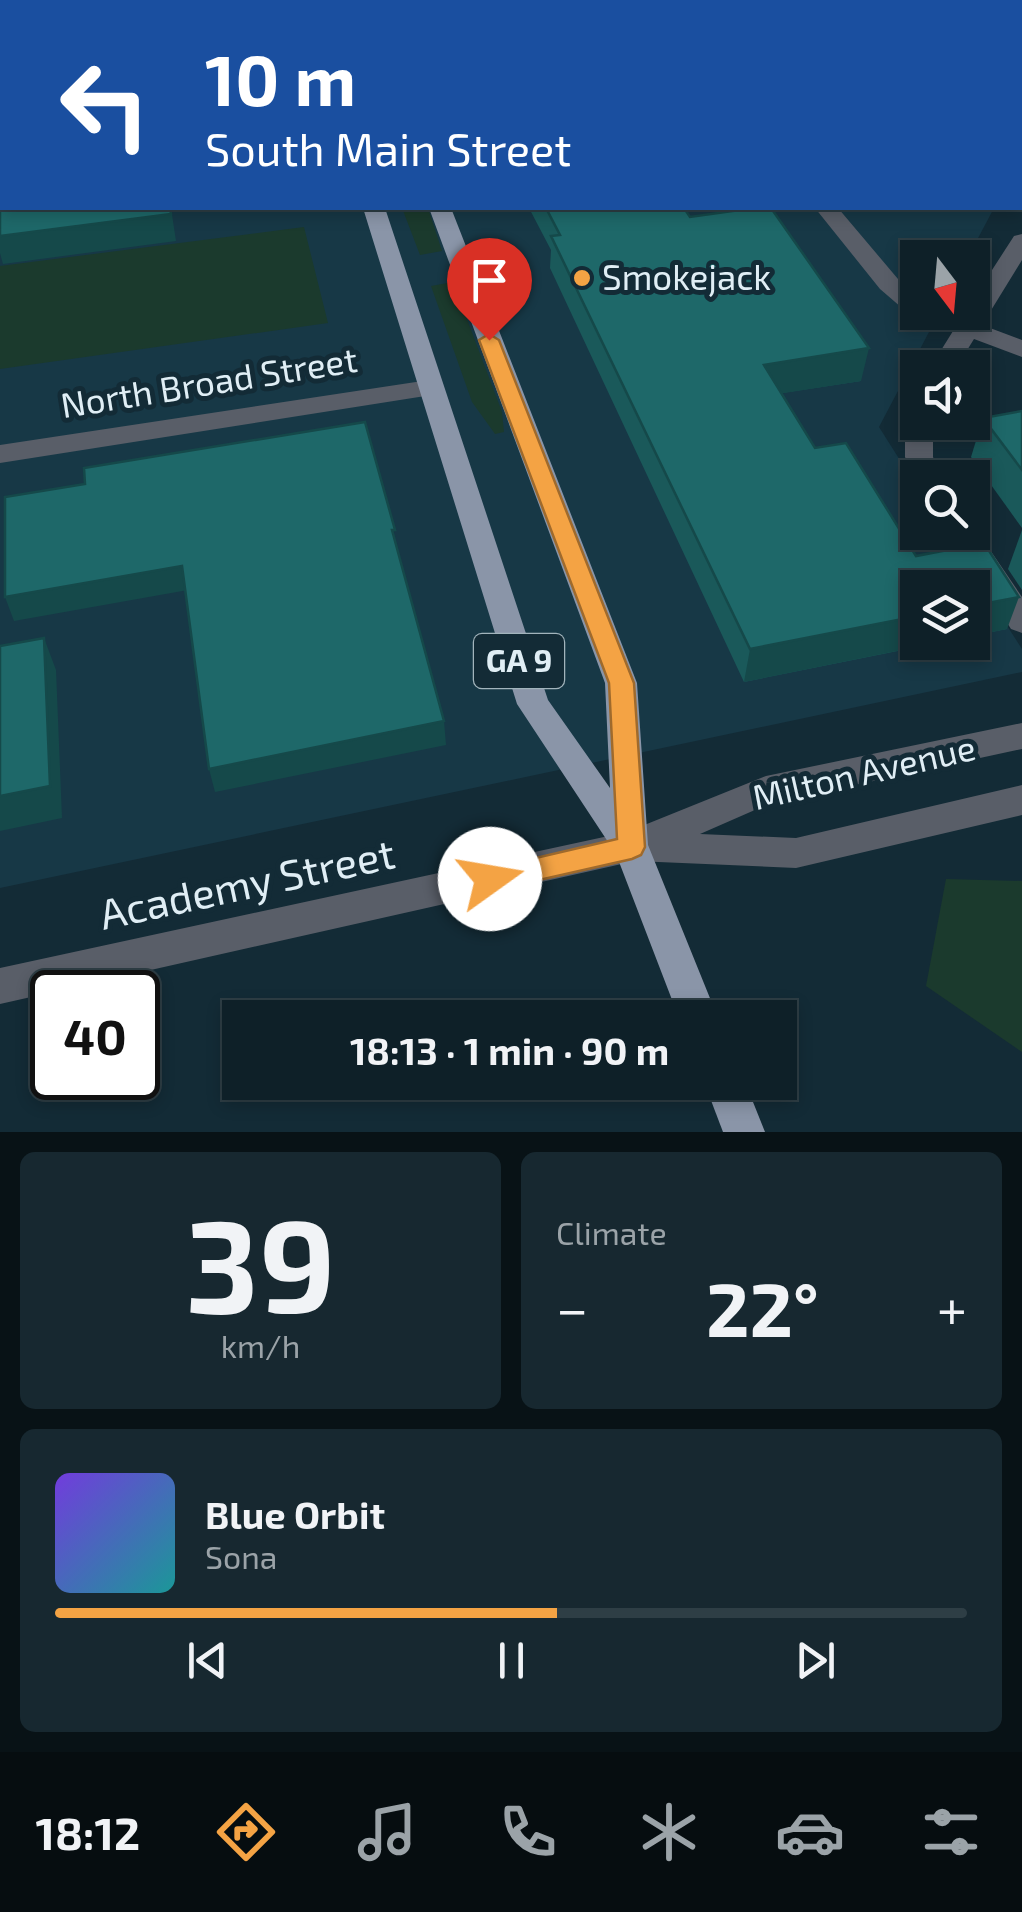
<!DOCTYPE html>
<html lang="en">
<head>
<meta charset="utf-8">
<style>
	body { margin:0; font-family:"Exo 2",sans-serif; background:#172830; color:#f1f3f6; height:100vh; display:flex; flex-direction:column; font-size:38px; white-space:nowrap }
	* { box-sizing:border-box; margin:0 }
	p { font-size:32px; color:#9ba3a8 }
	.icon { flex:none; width:55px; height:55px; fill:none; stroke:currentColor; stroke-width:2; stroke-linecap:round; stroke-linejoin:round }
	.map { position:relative; height:1132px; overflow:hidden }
	.details { display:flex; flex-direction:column; gap:20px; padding:20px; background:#081216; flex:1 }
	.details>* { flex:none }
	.banner { position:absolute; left:0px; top:0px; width:1022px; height:210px; box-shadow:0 5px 15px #0003,0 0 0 2px #2e3e45; background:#1a4fa0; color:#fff; overflow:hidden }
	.needle { width:65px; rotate:164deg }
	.controls { position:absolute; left:900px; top:240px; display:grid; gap:20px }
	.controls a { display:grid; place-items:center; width:90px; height:90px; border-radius:0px; background:#0e2028; box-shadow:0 5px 15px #0003,0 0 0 2px #2e3e45; font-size:50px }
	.speed { position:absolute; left:30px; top:970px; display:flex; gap:20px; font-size:50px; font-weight:700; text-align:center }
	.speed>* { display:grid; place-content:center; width:130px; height:130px; border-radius:50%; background:#0e2028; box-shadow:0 5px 15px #0003,0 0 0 2px #2e3e45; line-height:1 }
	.speed .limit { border:5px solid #111; border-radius:15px; background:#fff; color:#111 }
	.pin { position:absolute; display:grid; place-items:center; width:85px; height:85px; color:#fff; margin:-102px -42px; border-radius:50% 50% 50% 0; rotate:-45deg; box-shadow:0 0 10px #0007 }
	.pin .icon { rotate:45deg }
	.me { position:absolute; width:110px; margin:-55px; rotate:77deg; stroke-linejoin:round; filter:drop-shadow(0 0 8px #0008) }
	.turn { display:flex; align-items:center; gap:35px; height:210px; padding:0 40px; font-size:45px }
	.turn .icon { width:130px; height:130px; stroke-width:2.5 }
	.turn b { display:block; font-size:70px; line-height:85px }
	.big { font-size:75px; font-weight:700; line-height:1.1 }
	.details .widget { flex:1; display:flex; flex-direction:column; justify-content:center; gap:15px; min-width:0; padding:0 35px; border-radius:15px; background:#172830 }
	.details .dial { align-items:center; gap:0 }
	.dial b { font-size:130px; line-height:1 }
	.song { display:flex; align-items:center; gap:30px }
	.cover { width:120px; height:120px; border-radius:15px; background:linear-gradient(135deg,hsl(260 70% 55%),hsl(180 70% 35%)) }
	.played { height:10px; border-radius:5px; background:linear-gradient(90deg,#f4a344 55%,#2e3e45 55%) }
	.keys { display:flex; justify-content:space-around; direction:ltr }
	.heat { display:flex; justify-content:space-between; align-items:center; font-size:55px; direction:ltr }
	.details .tiles { flex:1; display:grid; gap:20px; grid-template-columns:1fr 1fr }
	.widget:last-child { grid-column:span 2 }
	.trip { position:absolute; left:222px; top:1000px; width:575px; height:100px; border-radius:0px; background:#0e2028; box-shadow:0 5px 15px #0003,0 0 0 2px #2e3e45; font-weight:700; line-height:100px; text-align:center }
	.tab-bar { display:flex; height:160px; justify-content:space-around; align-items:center; background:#060d10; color:#9ba3a8 }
	.tab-bar .icon { width:70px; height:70px }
	.tab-bar .active { color:#f4a344 }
	.tab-bar b { font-size:45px; color:#f1f3f6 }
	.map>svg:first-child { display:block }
	.built { fill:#173846; fill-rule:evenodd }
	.green { fill:#1b3a2d }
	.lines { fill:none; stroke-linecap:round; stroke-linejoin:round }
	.minor { fill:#595e68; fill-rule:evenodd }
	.major { fill:#8a95a8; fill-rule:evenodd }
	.wall { fill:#1a595a }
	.shaded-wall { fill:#15494a }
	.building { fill:#1e6869; stroke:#15494a; stroke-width:2.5 }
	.route { fill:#f4a344; stroke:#9f6a2c; stroke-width:2.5 }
	.poi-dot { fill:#f4a344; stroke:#132b36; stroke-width:4 }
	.labels { text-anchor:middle; stroke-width:10; stroke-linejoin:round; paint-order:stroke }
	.shield { fill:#132b36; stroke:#a2b4bc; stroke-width:2.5 }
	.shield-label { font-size:32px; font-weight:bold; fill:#e0eef5 }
	.poi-label { font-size:35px; fill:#e0eef5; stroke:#132b36; text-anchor:start }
	.street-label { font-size:35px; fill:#e0eef5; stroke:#132b36 }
	.near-street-label { font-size:42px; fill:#e0eef5; stroke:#132b36 }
</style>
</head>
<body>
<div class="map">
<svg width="1022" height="1132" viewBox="0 0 1022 1132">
	<rect width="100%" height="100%" fill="#132b36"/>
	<path class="built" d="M0 0H333L2 2V208H994L968 257 918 258V312L939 313 879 427 917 487 918 532 947 533 1022 649V672L0 888ZM918 588H972V642H918Z"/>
	<g class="green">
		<path d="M402 208H428L442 251 420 255Z"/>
		<path d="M304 227 328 323 0 369V266Z"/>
		<path d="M453 282 502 412 504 432 495 434 472 402 431 286Z"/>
		<path d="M946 879 1022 881V1052L926 986Z"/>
	</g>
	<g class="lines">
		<g class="minor">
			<path d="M751 0H776L777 2H750Z"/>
			<rect x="1020" y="113" width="2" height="12"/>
			<path d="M815 208H838L898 279 918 296V312H950L962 317 965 312H972V301L1014 236 1022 234V260L982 325 1022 340V357L974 339 956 368H930L953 331 909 314 880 289Z"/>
			<path d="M429 380 438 382 442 388 438 394 0 463V445Z"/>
			<path d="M918 414V422H933V457L942 478H918V484L905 457V422Z"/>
			<path d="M973 525 1022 597V633L1011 629 949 532H972Z"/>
			<path d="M1022 723V749L771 803 700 834 796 838 1022 785V815L796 868 635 861 0 1004V968L627 832 766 776Z"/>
		</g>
		<g class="major">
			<rect x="410" y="0" width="18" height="2"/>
			<path d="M363 208H385L548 700 610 788 605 683 429 208H451L637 683 648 845 718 1018H679L616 854 517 704Z"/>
			<path d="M704 1082H745L765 1132H723Z"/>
		</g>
	</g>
	<g class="wall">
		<path d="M992 0H1022V8H1020V2H1002Z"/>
		<path d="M529 208H684L690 217 861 381 782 393 815 448 916 556 1007 629 744 682 550 268 551 250Z"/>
		<path d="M1022 411V528L971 457 983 418Z"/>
		<path d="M1022 530V590L1008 569Z"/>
	</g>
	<g class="shaded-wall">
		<path d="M171 208 176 241 3 264 0 253V236Z"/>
		<path d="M869 348 861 381 759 397 764 365Z"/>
		<path d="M182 566 188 590 14 621 5 597Z"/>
		<path d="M1019 597 1007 629 972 636V606Z"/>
		<path d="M918 616V642H941L744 682 750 649Z"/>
		<path d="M44 638 56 670 62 818 0 831V796Z"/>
		<path d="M444 721 446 745 215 792 209 769Z"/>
	</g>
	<g class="building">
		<path d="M210 0H307V2H211Z"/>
		<rect x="494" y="0" width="76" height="2"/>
		<path d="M0 29H2V179L0 178Z"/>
		<path d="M2 183V208H170L171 214 0 236V185Z"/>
		<path d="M546 208H684L690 217 754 208H771L869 348 764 365 815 448 846 443 916 556 984 543 1019 597 972 606V588H918V616L750 649 551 236 560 235Z"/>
		<path d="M1022 411V470L983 418Z"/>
		<path d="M365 422 395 530H392L444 721 209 769 182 566 5 597V497L85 484 84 468Z"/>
		<path d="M44 638 50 786 0 796V646Z"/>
	</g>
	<path class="route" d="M489 334 499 340 634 683 645 847 641 855 632 859 490 891 480 888 476 879 480 871 617 839 609 683 479 340Z"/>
	<circle class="poi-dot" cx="582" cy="278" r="10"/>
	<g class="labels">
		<rect class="shield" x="474" y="634" width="90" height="54" rx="8"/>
		<g class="shield-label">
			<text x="519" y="672">GA 9</text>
		</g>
		<g class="poi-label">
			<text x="602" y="290">Smokejack</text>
		</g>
		<g class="street-label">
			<text transform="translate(209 383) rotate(-9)" y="12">North Broad Street</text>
			<text transform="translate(864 773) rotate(-13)" y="12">Milton Avenue</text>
		</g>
		<g class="near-street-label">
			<text transform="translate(247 884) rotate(-12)" y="15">Academy Street</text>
		</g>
	</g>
</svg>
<div class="controls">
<a><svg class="needle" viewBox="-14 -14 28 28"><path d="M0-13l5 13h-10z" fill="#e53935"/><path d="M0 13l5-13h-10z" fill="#9ba3a8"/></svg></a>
<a><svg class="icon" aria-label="sound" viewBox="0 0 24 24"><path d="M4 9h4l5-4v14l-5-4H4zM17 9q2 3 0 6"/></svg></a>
<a><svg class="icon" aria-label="search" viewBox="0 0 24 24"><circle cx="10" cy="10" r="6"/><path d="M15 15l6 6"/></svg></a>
<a><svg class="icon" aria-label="layers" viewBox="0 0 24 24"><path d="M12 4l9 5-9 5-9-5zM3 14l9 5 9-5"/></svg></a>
</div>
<div class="speed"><div class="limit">40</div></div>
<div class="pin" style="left:489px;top:340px;background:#d93025"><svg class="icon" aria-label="arrive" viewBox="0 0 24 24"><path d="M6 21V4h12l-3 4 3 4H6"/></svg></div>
<svg class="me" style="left:490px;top:879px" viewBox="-20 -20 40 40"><circle r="19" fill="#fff"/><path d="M0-13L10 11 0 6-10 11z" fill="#f4a344"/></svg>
<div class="trip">18:13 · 1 min · 90 m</div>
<div class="banner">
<div class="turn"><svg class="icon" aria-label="left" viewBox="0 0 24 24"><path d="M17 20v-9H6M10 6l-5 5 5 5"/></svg><div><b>10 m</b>South Main Street</div></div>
</div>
</div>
<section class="details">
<div class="tiles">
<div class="widget dial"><b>39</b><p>km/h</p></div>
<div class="widget"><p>Climate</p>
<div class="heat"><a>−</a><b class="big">22°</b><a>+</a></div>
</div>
<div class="widget">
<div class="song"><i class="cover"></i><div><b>Blue Orbit</b><p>Sona</p></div></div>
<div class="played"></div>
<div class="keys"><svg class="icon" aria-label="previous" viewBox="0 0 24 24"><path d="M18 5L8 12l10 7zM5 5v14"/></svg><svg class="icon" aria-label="pause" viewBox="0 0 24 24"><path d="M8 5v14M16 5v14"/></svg><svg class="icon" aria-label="next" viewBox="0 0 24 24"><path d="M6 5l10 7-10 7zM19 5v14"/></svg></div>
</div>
</div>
</section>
<nav class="tab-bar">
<b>18:12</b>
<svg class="icon active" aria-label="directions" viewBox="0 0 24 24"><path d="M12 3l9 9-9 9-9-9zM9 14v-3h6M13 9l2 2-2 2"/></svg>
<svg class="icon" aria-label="music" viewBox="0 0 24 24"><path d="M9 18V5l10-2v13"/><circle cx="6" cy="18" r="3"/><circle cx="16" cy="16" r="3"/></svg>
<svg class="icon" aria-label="phone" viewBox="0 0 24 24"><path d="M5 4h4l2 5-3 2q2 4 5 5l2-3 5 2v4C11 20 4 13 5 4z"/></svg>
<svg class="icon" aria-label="climate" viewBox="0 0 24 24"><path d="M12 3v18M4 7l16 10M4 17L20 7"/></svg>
<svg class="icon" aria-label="car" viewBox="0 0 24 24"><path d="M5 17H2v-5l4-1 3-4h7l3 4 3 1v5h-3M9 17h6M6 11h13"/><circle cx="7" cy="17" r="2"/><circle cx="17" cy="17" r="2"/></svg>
<svg class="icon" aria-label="filters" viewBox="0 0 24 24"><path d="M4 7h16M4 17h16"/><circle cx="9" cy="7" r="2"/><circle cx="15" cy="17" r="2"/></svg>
</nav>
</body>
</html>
